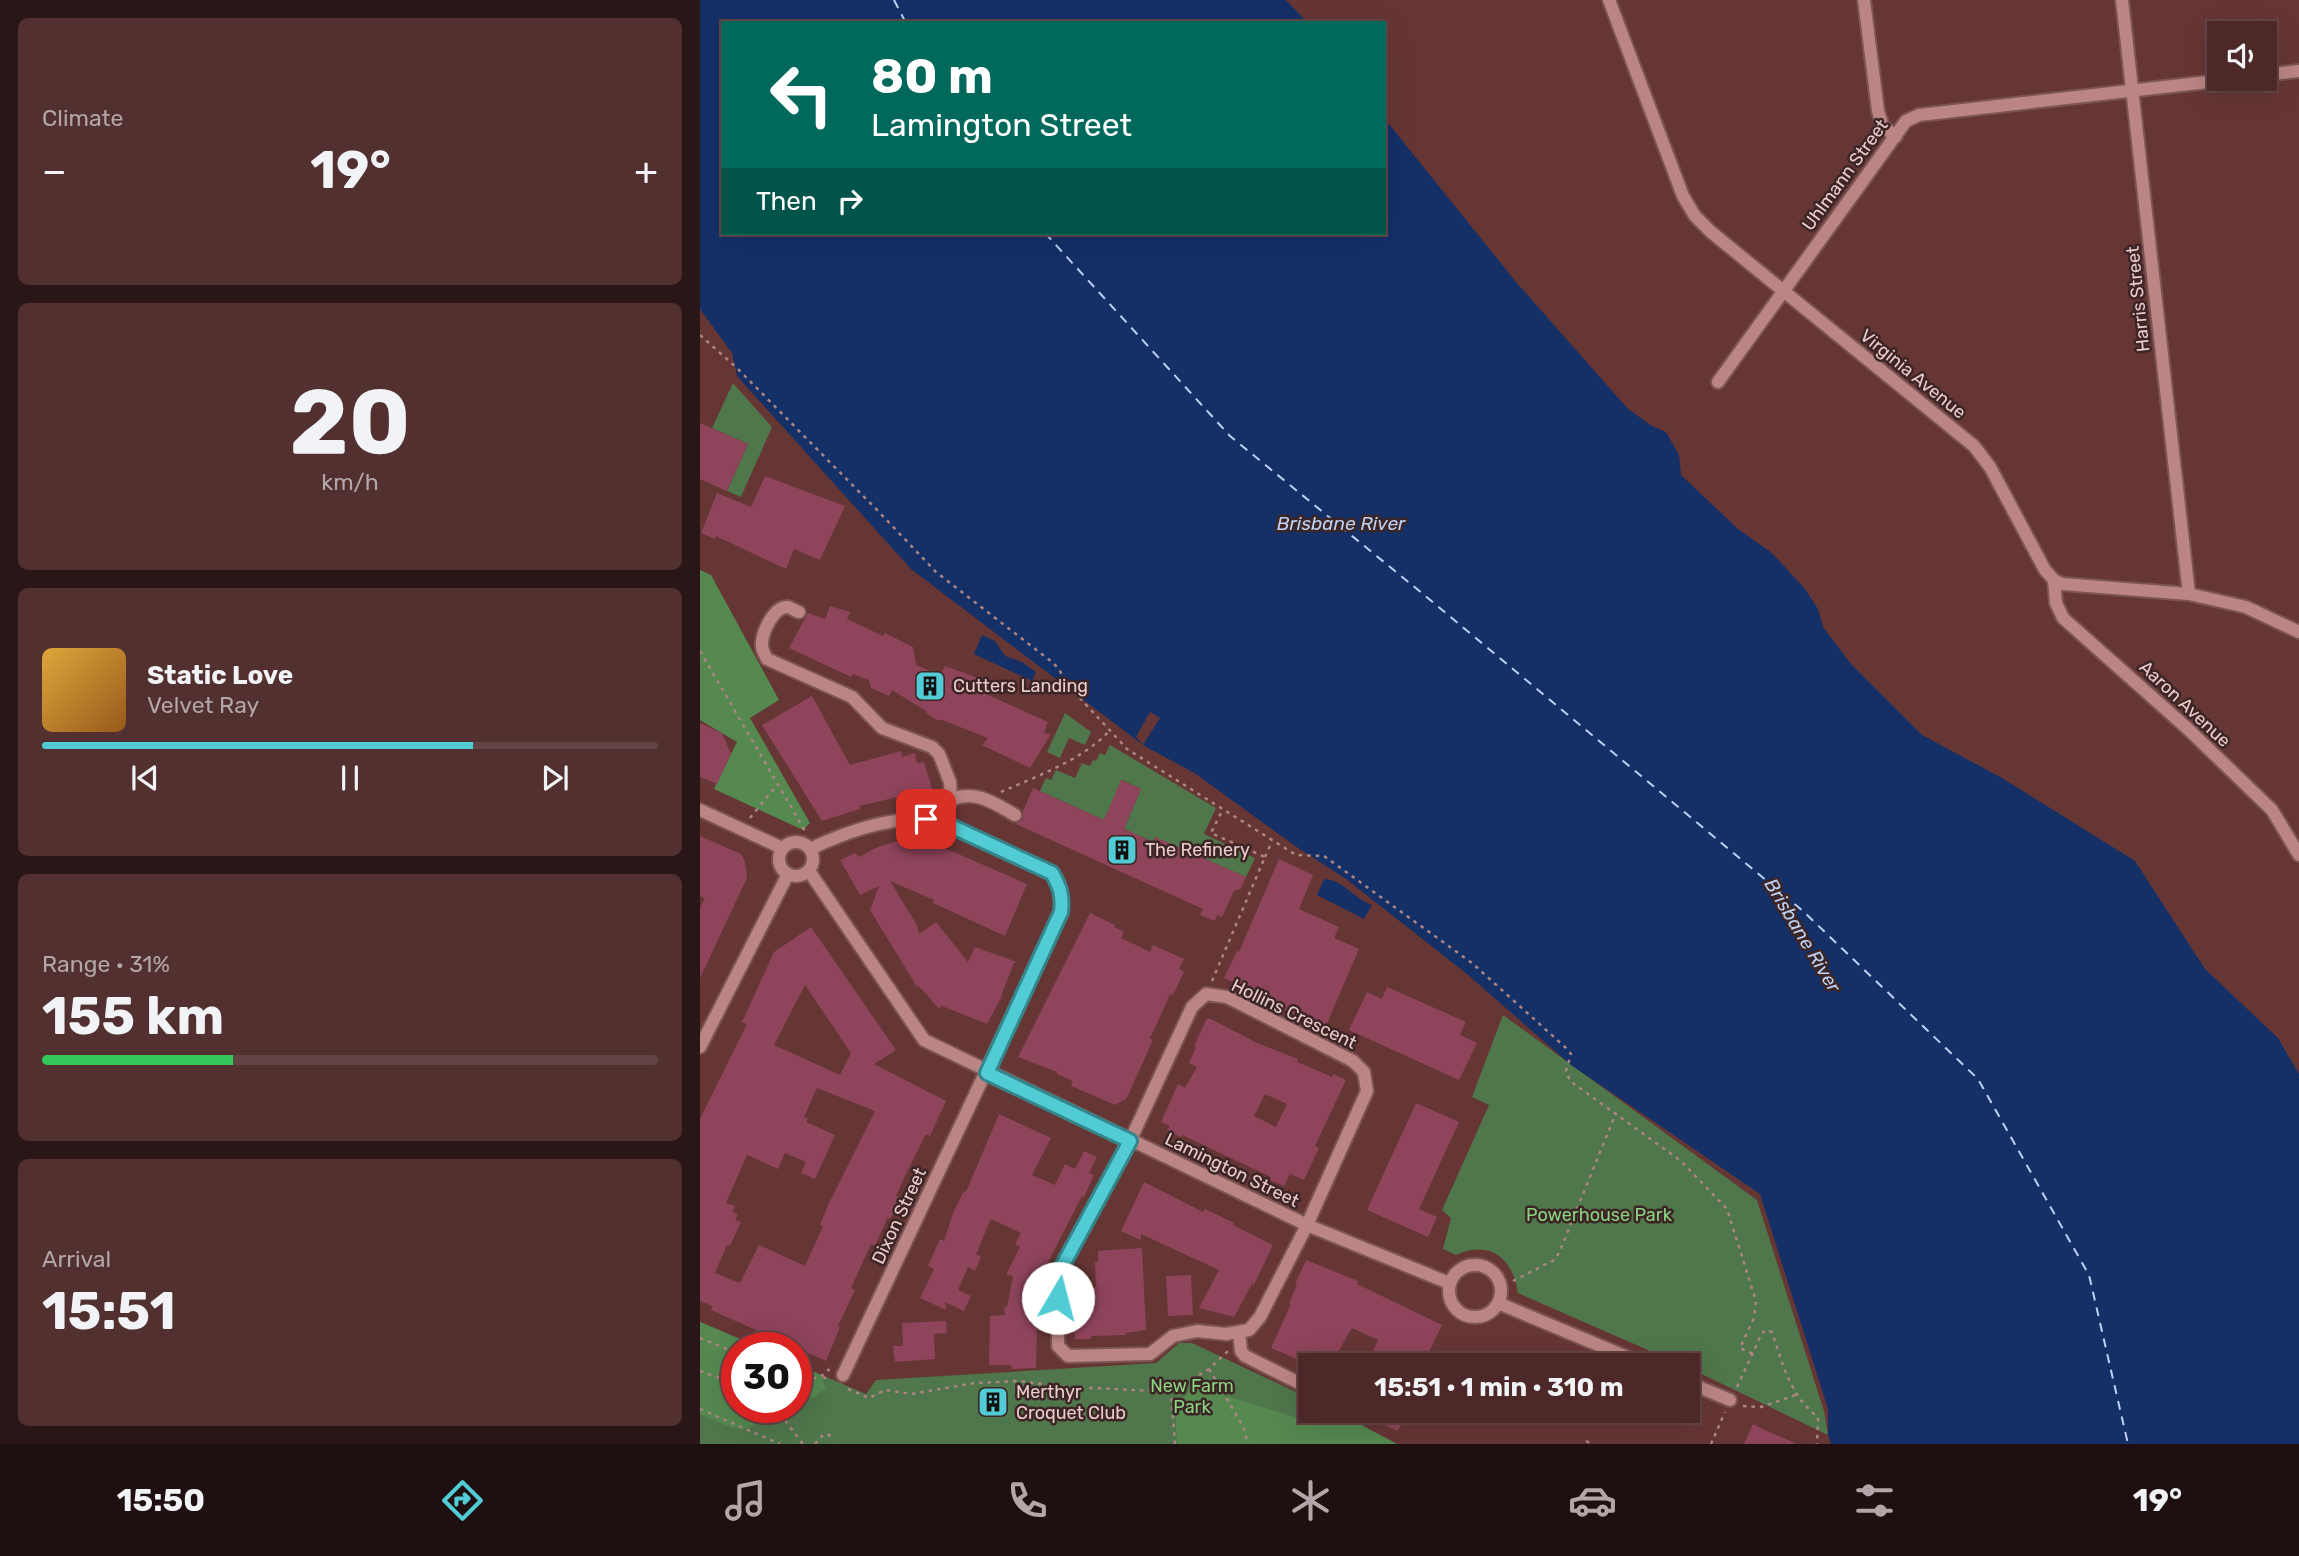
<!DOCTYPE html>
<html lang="en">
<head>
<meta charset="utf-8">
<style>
	body { margin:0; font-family:Rubik,sans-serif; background:#533030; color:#f1f3f6; height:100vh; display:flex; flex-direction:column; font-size:26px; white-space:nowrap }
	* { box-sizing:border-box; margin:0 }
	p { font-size:23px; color:#b2a6a8 }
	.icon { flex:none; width:38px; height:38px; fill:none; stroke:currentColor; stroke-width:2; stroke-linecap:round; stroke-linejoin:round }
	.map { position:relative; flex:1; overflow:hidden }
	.drawer { display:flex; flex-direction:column; gap:18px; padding:18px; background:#2a1616; width:700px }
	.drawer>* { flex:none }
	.top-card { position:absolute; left:21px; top:21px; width:665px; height:214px; border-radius:0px; box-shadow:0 7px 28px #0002,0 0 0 2px #634445; background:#00695c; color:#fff; overflow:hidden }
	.buttons { position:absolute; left:1507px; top:21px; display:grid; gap:14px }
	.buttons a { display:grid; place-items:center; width:70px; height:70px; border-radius:0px; background:#4c2828; box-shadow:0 7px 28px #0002,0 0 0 2px #634445; font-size:35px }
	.speed { position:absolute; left:21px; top:1332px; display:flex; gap:14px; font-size:35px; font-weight:700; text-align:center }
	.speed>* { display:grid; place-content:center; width:91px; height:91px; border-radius:50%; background:#4c2828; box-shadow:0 7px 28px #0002,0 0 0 2px #634445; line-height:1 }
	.speed .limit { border:10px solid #d22; background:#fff; color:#111 }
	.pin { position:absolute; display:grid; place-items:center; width:60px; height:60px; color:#fff; margin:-30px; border-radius:14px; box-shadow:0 4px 10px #0006 }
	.me { position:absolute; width:77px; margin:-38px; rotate:8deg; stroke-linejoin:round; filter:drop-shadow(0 0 5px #0008) }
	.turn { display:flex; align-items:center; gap:24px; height:147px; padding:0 35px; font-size:32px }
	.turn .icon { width:91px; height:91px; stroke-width:2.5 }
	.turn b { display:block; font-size:49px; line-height:60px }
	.then { display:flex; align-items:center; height:66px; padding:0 35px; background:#0003; gap:14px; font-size:26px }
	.big { font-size:52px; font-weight:700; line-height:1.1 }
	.drawer .tile { flex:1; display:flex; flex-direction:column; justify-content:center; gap:10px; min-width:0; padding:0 24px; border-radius:10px; background:#533030 }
	.drawer .dial { align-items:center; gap:0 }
	.dial b { font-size:91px; line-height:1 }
	.song { display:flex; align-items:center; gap:21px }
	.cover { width:84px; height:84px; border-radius:10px; background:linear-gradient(135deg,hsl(40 70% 55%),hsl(30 70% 35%)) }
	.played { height:7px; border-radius:4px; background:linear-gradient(90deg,#51ccd5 70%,#634445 70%) }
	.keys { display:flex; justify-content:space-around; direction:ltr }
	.heat { display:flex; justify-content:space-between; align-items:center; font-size:38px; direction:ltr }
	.charge { height:10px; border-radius:5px; background:linear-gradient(90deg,#34c759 31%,#634445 0) }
	.trip { position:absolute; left:598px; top:1353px; width:402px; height:70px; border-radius:0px; background:#4c2828; box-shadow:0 7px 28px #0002,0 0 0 2px #634445; font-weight:700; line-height:70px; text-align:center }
	.tab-bar { display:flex; height:112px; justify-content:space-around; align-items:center; background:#1e1010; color:#b2a6a8 }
	.tab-bar .icon { width:49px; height:49px }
	.tab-bar .active { color:#51ccd5 }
	.tab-bar b { font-size:32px; color:#f1f3f6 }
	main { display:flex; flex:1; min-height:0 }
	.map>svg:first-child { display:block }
	.green { fill:#50764b }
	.forest { fill:#558950 }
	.water { fill:#143067 }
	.pier { fill:#663635 }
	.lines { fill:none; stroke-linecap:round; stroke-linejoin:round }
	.ferry { stroke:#bdd1f4; stroke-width:2; stroke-dasharray:9 7; stroke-linecap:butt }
	.building { fill:#8e445b; fill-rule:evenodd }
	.minor-casing { stroke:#7c5454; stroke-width:16 }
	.path { stroke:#ac8584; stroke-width:2.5; stroke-dasharray:3.5 5; stroke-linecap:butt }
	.minor { stroke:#bb8583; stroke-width:12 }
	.route-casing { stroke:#35858a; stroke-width:18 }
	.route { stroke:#51ccd5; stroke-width:12 }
	.labels { text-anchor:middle; stroke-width:5; stroke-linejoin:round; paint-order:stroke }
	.street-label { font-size:18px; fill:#eaccca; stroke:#3c2525 }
	.poi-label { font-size:18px; fill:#eaccca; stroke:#3c2525; text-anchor:start }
	.park-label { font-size:18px; fill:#8bd483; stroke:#3c2525 }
	.water-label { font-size:19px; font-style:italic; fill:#bdd1f4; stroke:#3c2525 }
</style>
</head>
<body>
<main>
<section class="drawer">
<div class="tile"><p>Climate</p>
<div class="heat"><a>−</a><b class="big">19°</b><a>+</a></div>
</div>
<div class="tile dial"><b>20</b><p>km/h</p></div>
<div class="tile">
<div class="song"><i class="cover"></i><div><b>Static Love</b><p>Velvet Ray</p></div></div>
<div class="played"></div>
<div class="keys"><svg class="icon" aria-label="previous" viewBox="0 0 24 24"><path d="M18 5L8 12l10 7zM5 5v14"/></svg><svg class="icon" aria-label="pause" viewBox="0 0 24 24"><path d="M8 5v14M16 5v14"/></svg><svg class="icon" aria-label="next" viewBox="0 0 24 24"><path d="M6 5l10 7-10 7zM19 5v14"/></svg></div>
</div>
<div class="tile"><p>Range · 31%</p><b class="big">155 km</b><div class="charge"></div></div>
<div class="tile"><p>Arrival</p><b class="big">15:51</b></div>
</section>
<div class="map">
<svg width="1599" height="1444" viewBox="0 0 1599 1444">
	<rect width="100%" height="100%" fill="#663635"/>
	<g class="green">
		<path d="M33 383 72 427 41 497 27 491 48 444 12 428Z"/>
		<path d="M365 713 391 732 385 745 369 738 360 758 347 752Z"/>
		<path d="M410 745 516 808 504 834 555 858 546 877 514 863 510 866 511 861 496 855 494 859 488 852 455 837 453 842 424 829 441 789 422 780 404 820 340 791 346 778 351 780 356 770 375 778 382 763 390 766 393 760 396 761 400 753 405 755Z"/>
		<path d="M803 1015 1057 1200 1124 1411 1128 1435 989 1368V1365H982L818 1293C813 1259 791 1239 756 1255L743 1249 751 1218 742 1210 789 1105 772 1097Z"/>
		<path d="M0 1322 59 1347 37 1348V1407H96V1364L166 1394 176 1380 456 1363 479 1343H492L611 1399V1410L634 1411 697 1444H0Z"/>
	</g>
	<g class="forest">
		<path d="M0 570 11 575 79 700 50 718 110 823 103 830 14 789 37 742 0 720Z"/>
		<path d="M0 1322 59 1347 37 1348V1407H78C40 1438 43 1432 0 1414Z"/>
		<path d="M96 1364 121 1375 126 1388 115 1397 96 1401Z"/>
		<path d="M494 1386 620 1425 639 1413 697 1444H477L475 1408Z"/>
	</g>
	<g class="water">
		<path d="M0 0H586L608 23H23V233H684V118L816 282 928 409 952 426 966 432 979 455 981 475 1038 529 1072 553 1105 589 1118 609 1123 627 1151 664 1222 735 1302 778 1435 861 1505 969 1578 1038 1599 1074V1444H1131L1128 1435V1409L1060 1194 871 1065 767 974 646 879 598 848 496 774 443 745 211 569 37 376 32 353 0 309Z"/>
		<path d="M282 635 295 641 305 656 322 662 336 672 332 681 274 654Z"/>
		<path d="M624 879C644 880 653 898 672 905L664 919 617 895Z"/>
	</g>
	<path class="pier" d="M450 712 460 718 443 745 436 737Z"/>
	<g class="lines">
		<g class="ferry">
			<path d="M194 0 206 23"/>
			<path d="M345 233 530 436 723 594 1104 912 1278 1079 1389 1275 1428 1444"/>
		</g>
	</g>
	<g class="building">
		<path d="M0 423 48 444 27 491 0 479Z"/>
		<path d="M65 476 145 506 120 560 94 549 86 569 16 536 15 539 1 533 17 493 51 507Z"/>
		<path d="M130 606 150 612 147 619 183 636 185 633 213 647 216 665 240 675 245 666 291 683 288 695 348 722 344 733 351 734 330 768 282 745 288 738 242 720H237L227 714 226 711 192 690 189 696 171 688 169 680 153 674 151 677 89 648 108 613 125 619Z"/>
		<path d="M112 696 150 765 201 751 202 757 215 753 217 763 224 762 232 789 159 806 160 809 122 821 62 725Z"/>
		<path d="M0 723 22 733 31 754 17 784 0 777Z"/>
		<path d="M421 780 441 789 424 829 453 842 455 837 546 877 541 889 534 891 522 917 517 915 515 921 500 915 503 909 316 824 323 819V811L333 788 404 820Z"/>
		<path d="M0 836 41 854 45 862 47 878 0 978V908L5 898 0 896Z"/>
		<path d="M201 840 203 845 220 840 249 850 327 884 305 936 233 903 234 900 190 881 217 925 219 934 236 922 268 962 275 947 317 962 314 963 301 996H302L287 1024 242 1006 239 1009 219 986 217 987 170 910 179 886 160 895 140 860 155 853 159 857 178 847Z"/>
		<path d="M579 859 613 875 599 909 639 927 634 938 659 949 625 1028 578 1007 580 1003 524 978 537 951 539 952Z"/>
		<path d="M390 913 415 925 414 927 424 932 421 938 438 946 450 952 453 945 484 959 479 969 484 972 473 995 470 994 464 1008 450 1038 453 1040 429 1093 426 1099 415 1105 371 1086 373 1081 357 1074V1072L318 1057Z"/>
		<path d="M111 927 196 1050 174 1064 246 1101 230 1136 226 1134 207 1172 196 1196 200 1198 190 1219 188 1217 175 1246 171 1244 151 1288 155 1290 138 1326 140 1327 126 1361 11 1310 12 1306 0 1301V1119L47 1024 42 1022 74 952ZM105 985 151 1053 140 1075 74 1045ZM117 1088 175 1111 129 1203 120 1225 123 1226 105 1266 59 1245 40 1283 15 1273 27 1245 30 1246 41 1222 35 1220 38 1214 33 1212 35 1206 26 1203 47 1155 78 1169 85 1153 106 1162 101 1173 115 1179 135 1135 106 1122 108 1119 104 1117Z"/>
		<path d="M687 987 766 1022 760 1035 777 1043 759 1080 649 1030 667 992 682 999Z"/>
		<path d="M509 1018 557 1043 598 1059 597 1062 609 1067 632 1077 633 1074 646 1080 615 1146 619 1148 604 1180 590 1174 584 1186 570 1180 571 1177 482 1135 481 1137 467 1131 470 1126 461 1122 478 1084 485 1088 497 1067 489 1063 496 1047 494 1046 506 1020ZM565 1094 587 1104 576 1127 554 1116Z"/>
		<path d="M716 1103 759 1122 719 1209 737 1217 728 1237 667 1210Z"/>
		<path d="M299 1114 351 1138 332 1175 355 1185 365 1164 375 1169 384 1151 397 1157 389 1173 394 1175 384 1197 382 1196 340 1278 334 1306 340 1305V1317L337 1318 336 1368 312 1369 311 1365H289L290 1316 305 1315 304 1307H307L313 1276 306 1275 320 1247 315 1244 321 1233 291 1219 276 1254 281 1257 275 1271 268 1267 258 1290 271 1296 264 1311 245 1302 246 1310 220 1298 234 1269 228 1266 240 1239 244 1241 253 1213 264 1191 266 1192Z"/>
		<path d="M444 1182 503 1212 505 1209 534 1223 533 1225 573 1245 554 1285 552 1284 534 1317 499 1308 519 1270 441 1234V1240L421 1231Z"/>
		<path d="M442 1248 446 1330 426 1333V1335L391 1336V1339H375L373 1294 396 1287 395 1262H398V1251Z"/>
		<path d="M606 1260 658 1281 657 1284 742 1325 723 1365H667L678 1340 652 1328 638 1352 645 1356 640 1365H611L571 1348 591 1304 589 1303 597 1285 595 1284Z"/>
		<path d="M491 1275 493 1315 468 1316 466 1276Z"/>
		<path d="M246 1321 247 1333 234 1334 235 1359 195 1362 193 1346H203L202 1323Z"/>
		<path d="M306 1392 307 1410 280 1412 279 1393Z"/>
		<path d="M650 1410H707L698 1431Z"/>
		<path d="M1053 1424 1065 1430 1097 1444H1044Z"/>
	</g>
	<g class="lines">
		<g class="minor-casing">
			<g id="minor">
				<path d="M909 0 983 196 995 216 1011 232 1274 446 1290 467 1345 570 1354 580 1362 584 1489 594 1546 607 1599 632"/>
				<path d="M1164 0 1178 111 1183 127 1196 136"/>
				<path d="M1422 0 1489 594"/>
				<path d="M1564 75 1599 71"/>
				<path d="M1018 382 1206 121 1219 115 1534 79"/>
				<path d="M1354 580 1356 603 1363 618 1488 729 1572 810 1599 855"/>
				<path d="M99 612C95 611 92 608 88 607 74 606 63 631 62 642 61 649 64 653 67 659L152 697 182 728 232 747 239 754 250 782 251 800 242 822"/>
				<path d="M251 800C275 789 294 803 315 815"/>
				<path d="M0 810 82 848"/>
				<circle cx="96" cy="859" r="17"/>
				<path d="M110 849C150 830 198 813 242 822L352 873C360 887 363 896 361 912L143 1375"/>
				<path d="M109 871 224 1040 607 1225 749 1283"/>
				<path d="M506 994 527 997 653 1061 664 1072 667 1091 607 1225 560 1317 549 1330 526 1334 497 1331 473 1336 450 1354 368 1356 358 1346V1274L430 1141 492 1007Z"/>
				<path d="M0 1047 88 874"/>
				<circle cx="775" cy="1291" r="26"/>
				<path d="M798 1303 946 1365"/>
				<path d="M539 1332 541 1351 545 1356 611 1389"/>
				<path d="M989 1383 1030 1400"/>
			</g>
		</g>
		<g class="path">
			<path d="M0 335 38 369 180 513 236 572 352 662 359 669 366 683 427 749 596 855 624 856 772 963 865 1047 871 1054 866 1071 870 1081 981 1161 1027 1209 1056 1301 1054 1318 1040 1348 1053 1354"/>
			<path d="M0 651 105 831"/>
			<path d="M301 792C337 776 383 760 410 730"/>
			<path d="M50 818 77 785"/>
			<path d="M565 857 572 841"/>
			<path d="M512 981 565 857 511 833 523 809"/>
			<path d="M813 1281 854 1260 859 1253 916 1113"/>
			<path d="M0 1338 37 1353"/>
			<path d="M509 1369 543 1426 548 1444"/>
			<path d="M0 1371 37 1384"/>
			<path d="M96 1374C109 1379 119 1381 128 1370H130"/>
			<path d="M123 1377 130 1380"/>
			<path d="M1037 1387 1062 1333 1067 1330 1072 1332C1083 1365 1090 1396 1118 1417L1117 1444"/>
			<path d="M148 1389 169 1398 185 1390 211 1394 275 1383 319 1381 356 1386 471 1392"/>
			<path d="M1043 1406 1061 1407 1096 1395"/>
			<path d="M75 1407 103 1444"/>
			<path d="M0 1409 80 1444"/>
			<path d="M886 1441 892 1444"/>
			<path d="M115 1444 124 1434 129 1435 134 1440"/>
			<path d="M475 1444 471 1392 509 1369 528 1351"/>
			<path d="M1011 1444 1025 1412"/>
		</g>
		<use href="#minor" class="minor"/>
	</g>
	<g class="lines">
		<g class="route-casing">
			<path id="route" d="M226 819 242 822 352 873C360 887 363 896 361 912L287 1073 430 1141 358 1274V1298"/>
		</g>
		<use href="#route" class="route"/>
	</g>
	<defs>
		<g id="building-square" transform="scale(1.575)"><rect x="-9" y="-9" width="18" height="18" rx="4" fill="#51ccd5" stroke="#3c2525"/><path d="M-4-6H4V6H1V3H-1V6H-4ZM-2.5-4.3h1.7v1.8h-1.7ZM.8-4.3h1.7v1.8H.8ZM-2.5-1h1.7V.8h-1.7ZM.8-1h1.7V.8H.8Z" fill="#111"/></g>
	</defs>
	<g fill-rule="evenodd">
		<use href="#building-square" x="230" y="686"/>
		<use href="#building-square" x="422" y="850"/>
		<use href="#building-square" x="293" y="1402"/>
	</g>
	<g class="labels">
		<g class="street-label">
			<text transform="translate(1145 175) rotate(-54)" y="6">Uhlmann Street</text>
			<text transform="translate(1438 299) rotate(-96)" y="6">Harris Street</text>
			<text transform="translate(1213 374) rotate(39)" y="6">Virginia Avenue</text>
			<text transform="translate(1485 704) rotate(43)" y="6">Aaron Avenue</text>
			<text transform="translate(594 1014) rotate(26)" y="6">Hollins Crescent</text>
			<text transform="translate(532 1170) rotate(26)" y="6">Lamington Street</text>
			<text transform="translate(199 1216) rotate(-65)" y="6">Dixon Street</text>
		</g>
		<g class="poi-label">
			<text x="253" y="692">Cutters Landing</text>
			<text x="445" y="856">The Refinery</text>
			<text x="316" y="1398">Merthyr<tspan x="316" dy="21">Croquet Club</tspan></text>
		</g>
		<g class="park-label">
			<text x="899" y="1221">Powerhouse Park</text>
			<text x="492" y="1392">New Farm<tspan x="492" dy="21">Park</tspan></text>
		</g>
		<g class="water-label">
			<text x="641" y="530">Brisbane River</text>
			<text transform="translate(1103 935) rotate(59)" y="7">Brisbane River</text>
		</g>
	</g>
</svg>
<div class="buttons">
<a><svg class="icon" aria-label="sound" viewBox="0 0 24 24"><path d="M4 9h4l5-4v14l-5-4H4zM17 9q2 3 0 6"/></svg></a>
</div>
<div class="speed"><div class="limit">30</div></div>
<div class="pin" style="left:226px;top:819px;background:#d93025"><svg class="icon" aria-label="arrive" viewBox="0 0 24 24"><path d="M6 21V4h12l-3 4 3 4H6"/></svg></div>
<svg class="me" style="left:358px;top:1298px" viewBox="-20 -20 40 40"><circle r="19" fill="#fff"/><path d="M0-13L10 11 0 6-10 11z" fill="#51ccd5"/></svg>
<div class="trip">15:51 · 1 min · 310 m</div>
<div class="top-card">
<div class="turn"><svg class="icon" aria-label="left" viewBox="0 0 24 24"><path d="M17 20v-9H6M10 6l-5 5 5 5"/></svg><div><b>80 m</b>Lamington Street</div></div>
<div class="then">Then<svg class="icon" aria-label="right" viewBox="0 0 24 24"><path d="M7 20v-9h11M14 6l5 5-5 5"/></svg></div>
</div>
</div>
</main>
<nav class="tab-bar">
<b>15:50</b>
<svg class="icon active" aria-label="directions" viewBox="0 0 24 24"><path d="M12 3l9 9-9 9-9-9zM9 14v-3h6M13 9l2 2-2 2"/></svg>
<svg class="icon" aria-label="music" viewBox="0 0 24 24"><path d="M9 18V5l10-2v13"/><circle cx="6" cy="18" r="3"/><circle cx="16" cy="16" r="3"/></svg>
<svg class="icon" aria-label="phone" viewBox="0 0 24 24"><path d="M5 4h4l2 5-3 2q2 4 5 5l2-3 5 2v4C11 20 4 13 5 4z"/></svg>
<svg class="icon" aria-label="climate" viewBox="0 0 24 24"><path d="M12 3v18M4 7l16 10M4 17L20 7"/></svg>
<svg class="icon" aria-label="car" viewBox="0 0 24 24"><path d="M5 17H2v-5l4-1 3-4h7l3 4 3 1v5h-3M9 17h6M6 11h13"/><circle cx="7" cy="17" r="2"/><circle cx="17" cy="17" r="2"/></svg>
<svg class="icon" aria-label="filters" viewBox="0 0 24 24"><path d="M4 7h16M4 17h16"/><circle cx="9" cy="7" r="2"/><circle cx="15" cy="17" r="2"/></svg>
<b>19°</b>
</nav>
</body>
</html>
